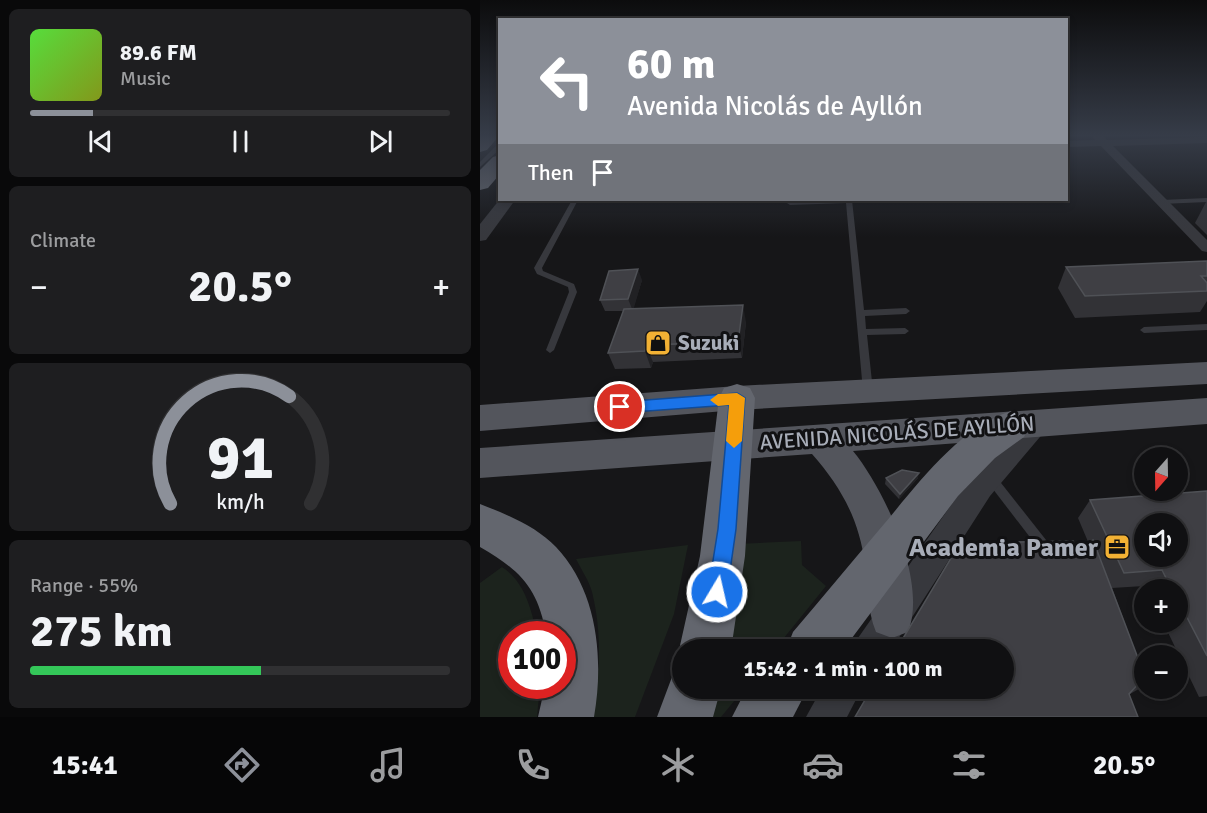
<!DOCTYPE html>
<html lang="en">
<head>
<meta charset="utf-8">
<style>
	body { margin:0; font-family:Signika,sans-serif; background:#1e1e20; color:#f1f3f6; height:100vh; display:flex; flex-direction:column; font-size:22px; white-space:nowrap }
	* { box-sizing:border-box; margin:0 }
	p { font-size:20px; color:#9c9d9f }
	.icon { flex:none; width:33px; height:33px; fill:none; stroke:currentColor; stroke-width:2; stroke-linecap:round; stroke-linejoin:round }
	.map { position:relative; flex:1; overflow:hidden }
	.details { display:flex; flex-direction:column; gap:9px; padding:9px; background:#09090a; width:480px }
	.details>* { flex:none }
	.banner { position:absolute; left:18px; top:18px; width:570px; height:183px; border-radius:0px; box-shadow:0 3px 9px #0003,0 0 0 2px #303032; background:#8c9099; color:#fff; overflow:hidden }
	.needle { width:39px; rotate:200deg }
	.tools { position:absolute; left:654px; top:447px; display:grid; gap:12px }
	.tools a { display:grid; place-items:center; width:54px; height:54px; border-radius:50%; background:#101012; box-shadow:0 3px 9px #0003,0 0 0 2px #303032; font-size:30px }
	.speed { position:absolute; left:18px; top:621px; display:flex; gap:12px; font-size:30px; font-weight:700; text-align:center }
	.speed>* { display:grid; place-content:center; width:78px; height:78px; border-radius:50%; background:#101012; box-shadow:0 3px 9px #0003,0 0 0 2px #303032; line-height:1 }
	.speed .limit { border:9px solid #d22; background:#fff; color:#111 }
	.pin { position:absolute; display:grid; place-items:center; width:51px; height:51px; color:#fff; margin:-26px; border:3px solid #fff; border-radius:50%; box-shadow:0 2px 6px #0007 }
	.me { position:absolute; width:66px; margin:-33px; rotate:9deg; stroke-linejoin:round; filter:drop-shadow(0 0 4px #0008) }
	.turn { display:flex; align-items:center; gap:21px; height:126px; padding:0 30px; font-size:27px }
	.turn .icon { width:78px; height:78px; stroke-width:2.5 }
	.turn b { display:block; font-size:42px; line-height:51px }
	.then { display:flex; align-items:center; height:57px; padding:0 30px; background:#0003; gap:12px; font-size:22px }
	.big { font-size:45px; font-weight:700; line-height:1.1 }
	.details .tile { flex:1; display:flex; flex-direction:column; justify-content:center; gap:9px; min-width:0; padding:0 21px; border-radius:9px; background:#1e1e20 }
	.details .dial { align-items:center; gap:0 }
	.dial svg { height:156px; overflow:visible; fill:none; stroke:#303032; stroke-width:7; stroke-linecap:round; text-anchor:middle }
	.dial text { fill:#f1f3f6; stroke:none }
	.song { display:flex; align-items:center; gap:18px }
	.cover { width:72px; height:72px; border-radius:9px; background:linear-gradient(135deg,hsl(110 70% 55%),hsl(70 70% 35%)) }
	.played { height:6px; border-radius:3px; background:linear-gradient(90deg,#8c9099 15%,#303032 15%) }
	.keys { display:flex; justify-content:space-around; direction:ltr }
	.heat { display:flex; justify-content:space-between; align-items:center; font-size:33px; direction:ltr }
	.charge { height:9px; border-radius:4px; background:linear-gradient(90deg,#34c759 55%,#303032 0) }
	.trip { position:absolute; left:192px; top:639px; width:342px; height:60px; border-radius:30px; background:#101012; box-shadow:0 3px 9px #0003,0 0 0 2px #303032; font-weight:700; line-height:60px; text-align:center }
	.menu { display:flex; height:96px; justify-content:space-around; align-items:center; background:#060607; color:#9c9d9f }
	.menu .icon { width:42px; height:42px }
	.menu .current { color:#8c9099 }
	.menu b { font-size:27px; color:#f1f3f6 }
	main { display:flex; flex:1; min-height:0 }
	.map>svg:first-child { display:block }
	.green { fill:#1c231d }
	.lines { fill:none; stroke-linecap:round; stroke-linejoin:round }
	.service { fill:#37383d; fill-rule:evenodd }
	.minor { fill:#37383d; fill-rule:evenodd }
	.tertiary { fill:#37383d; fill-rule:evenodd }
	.primary { fill:#53555c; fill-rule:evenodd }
	.motorway { fill:#63666e; fill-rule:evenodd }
	.wall { fill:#323236 }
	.shaded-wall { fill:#212124 }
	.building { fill:#3f3f44; stroke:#4f5156; stroke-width:1.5; fill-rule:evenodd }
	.route { fill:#1a73e8; stroke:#114b97; stroke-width:1.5 }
	.slow { fill:#f59e0b }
	.labels { text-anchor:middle; stroke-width:6; stroke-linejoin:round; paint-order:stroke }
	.poi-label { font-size:21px; font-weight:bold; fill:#a8adb8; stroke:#111113; text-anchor:start }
	.street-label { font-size:21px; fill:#a8adb8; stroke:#111113 }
	.near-poi-label { font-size:26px; font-weight:bold; fill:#a8adb8; stroke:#111113; text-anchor:end }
</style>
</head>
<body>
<main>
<section class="details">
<div class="tile">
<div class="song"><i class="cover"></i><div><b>89.6 FM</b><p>Music</p></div></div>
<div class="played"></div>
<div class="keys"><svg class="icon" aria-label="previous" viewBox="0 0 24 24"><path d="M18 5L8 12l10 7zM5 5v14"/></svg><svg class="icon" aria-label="pause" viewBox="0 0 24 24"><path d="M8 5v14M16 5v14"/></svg><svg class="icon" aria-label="next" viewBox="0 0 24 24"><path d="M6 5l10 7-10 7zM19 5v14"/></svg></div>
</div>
<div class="tile"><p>Climate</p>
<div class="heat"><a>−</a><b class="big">20.5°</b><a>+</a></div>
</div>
<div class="tile dial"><svg viewBox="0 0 100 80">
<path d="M14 69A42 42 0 1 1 86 69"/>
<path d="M14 69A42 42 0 0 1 75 14" stroke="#8c9099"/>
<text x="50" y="56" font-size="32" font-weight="700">91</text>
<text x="50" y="72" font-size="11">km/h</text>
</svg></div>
<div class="tile"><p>Range · 55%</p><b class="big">275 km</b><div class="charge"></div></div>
</section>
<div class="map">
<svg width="727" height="717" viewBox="0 0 727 717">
	<rect width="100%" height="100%" fill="#161618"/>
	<g class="green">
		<path d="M321 541 322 565 346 586 295 649 246 650 256 544Z"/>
		<path d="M208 545 194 614 155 717H111C121 677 122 632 112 592 109 581 101 569 96 559Z"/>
		<path d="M22 567C45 582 51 609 57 634H32V686H60L57 717H0V583Z"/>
		<path d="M236 689H264L241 717H226Z"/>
	</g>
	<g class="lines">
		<g class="service">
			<path d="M18 144H20V149L0 167V162Z"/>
			<path d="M727 198V202L681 204 678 202 681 200Z"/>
			<path d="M92 200H98L62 268 63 271 94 284 97 292 74 350 70 353 66 350 89 292 88 287 57 274 54 268Z"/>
			<path d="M372 200 384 310 426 308 430 311 426 314 385 316 386 329 425 328 429 331 425 334 387 335 393 391 391 394H385L383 391 366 203 310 205 307 203 310 201Z"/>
			<path d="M727 324V330L664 333 660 330 664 327Z"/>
			<path d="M510 472 514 474 570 545 572 549 570 553 566 555 562 553 506 480 504 477 506 474Z"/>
		</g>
		<path class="minor" d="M612 136H623L627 140 727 137V143L633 146 727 240V252L722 251 621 146 586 147V141L615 140Z"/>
		<g class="tertiary">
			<path d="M20 199 35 200 6 240 0 241V224Z"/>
			<path d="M556 414 565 417 569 424 565 431 510 496 411 650H373L378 638 490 478 547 417Z"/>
			<path d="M342 688H382L367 717H326Z"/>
		</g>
		<g class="primary">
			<path d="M727 362V384L257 410 0 431V405L257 386Z"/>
			<path d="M727 398V424L373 451C405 490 448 583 428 632L412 638 396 632C387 610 388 587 385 564 379 519 361 487 332 454L0 478V448Z"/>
		</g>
		<g class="motorway">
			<path d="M0 136H19L7 150 0 152Z"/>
			<path d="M20 155V174L8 188 0 190V170L13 157Z"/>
			<path d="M257 384 270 388 275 398 265 556 251 650H202V657L199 650 220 556 239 398 244 388Z"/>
			<path d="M531 411 544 415 550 426 544 437 515 458 478 496 363 650H306L313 632C342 598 370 564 399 530 436 487 475 430 531 411Z"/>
			<path d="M0 504C26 514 57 527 76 547 118 591 124 660 114 717H58L65 686H82V634H66C58 588 40 570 0 547Z"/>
			<path d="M202 666V688H241L233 717H177L195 669Z"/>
			<path d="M267 688H328L313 717H252Z"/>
		</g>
	</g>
	<g class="wall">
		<path d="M726 202H727V235L715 223Z"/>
		<path d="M727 261V301L720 312 595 318 578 288 586 267Z"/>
		<path d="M162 280 153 309 266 322 262 358 173 362 171 368 135 369 128 353 143 311H125L120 300Z"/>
		<path d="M406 478H438L419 499 405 484Z"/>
		<path d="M727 491V696L719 697 683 622H698V590H666L664 586 632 588 664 674V686L650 694 375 717 596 547 603 549 609 544 598 518 610 500Z"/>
	</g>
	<g class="shaded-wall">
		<path d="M158 269 162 280 153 311 148 299Z"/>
		<path d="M263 305 266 322 262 358 258 342Z"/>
		<path d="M166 345 173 362 171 368 165 351Z"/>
		<path d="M439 473 438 478 419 499 420 494Z"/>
	</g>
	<g class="building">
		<path d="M727 261V276H721L727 283V291L605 296 586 267Z"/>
		<path d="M158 269 148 299 120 300 129 271Z"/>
		<path d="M263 305 258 342 166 345 165 351 128 353 144 309Z"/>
		<path d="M422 470 439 473 420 494 406 478Z"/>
		<path d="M727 491V656L698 600V590H692L682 570 644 573 610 500ZM664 524H698V556H664Z"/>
		<path d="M613 540 664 674V683L661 681 649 694 658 717H375L392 688H524V650H416L480 543 593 541 596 547 603 549Z"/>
	</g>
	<linearGradient id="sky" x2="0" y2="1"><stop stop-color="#0c0c0d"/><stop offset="0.57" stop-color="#363c48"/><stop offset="1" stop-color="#363c48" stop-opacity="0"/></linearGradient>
	<rect width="727" height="237" fill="url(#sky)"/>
	<path class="route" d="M257 393 265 398 256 529 247 592 244 599 237 602 230 599 228 592 238 529 249 405 140 413 133 407 140 402Z"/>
	<path class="slow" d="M257 393 265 398 262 441 254 448 246 441 249 405 238 406 230 400 238 394Z"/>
	<defs>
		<g id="shop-square" transform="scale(1.35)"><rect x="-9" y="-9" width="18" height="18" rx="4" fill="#f2b134" stroke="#111113"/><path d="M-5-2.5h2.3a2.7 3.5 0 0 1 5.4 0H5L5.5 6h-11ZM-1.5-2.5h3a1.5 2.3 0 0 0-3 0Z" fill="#111"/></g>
		<g id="office-square" transform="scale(1.35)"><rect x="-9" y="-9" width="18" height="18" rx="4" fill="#f2b134" stroke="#111113"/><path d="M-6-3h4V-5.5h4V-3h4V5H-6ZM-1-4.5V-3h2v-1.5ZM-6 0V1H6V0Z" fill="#111"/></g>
	</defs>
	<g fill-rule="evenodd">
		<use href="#shop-square" x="178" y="343"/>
		<use href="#office-square" x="637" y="547"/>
	</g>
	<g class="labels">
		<g class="poi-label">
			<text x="198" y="350">Suzuki</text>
		</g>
		<g class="street-label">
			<text transform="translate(417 433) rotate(-4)" y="7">AVENIDA NICOLÁS DE AYLLÓN</text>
		</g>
		<g class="near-poi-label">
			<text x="618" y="556">Academia Pamer</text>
		</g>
	</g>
</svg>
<div class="tools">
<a><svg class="needle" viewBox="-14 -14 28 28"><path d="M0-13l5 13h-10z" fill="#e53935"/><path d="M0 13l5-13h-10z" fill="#9c9d9f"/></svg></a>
<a><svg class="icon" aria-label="sound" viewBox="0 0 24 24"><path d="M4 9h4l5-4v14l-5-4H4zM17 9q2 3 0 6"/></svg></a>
<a>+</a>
<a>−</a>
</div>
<div class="speed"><div class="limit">100</div></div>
<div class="pin" style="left:140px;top:407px;background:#d93025"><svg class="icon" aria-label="arrive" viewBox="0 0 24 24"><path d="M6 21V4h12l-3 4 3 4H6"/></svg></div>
<svg class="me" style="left:237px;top:592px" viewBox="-20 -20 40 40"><circle r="17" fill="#1a73e8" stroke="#fff" stroke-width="3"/><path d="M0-11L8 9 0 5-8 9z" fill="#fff"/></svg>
<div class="trip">15:42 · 1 min · 100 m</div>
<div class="banner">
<div class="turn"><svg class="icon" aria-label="left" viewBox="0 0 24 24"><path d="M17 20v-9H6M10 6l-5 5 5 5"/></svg><div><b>60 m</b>Avenida Nicolás de Ayllón</div></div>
<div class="then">Then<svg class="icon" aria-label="arrive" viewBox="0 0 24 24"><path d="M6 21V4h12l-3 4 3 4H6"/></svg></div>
</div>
</div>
</main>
<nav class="menu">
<b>15:41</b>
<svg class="icon current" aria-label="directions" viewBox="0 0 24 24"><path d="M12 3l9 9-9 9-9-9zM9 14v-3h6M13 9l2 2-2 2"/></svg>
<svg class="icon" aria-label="music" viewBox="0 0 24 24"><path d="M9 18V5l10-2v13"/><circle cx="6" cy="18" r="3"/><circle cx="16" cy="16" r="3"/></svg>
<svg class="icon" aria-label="phone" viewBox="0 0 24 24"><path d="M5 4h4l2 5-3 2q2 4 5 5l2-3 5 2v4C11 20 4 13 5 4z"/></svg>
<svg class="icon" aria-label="climate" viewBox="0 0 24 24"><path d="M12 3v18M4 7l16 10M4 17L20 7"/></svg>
<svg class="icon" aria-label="car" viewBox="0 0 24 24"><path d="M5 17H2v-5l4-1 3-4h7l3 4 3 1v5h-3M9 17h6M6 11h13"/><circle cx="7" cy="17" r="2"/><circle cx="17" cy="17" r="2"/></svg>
<svg class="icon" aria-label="filters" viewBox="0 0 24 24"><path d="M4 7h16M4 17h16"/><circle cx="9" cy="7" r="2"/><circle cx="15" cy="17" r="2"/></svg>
<b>20.5°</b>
</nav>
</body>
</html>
